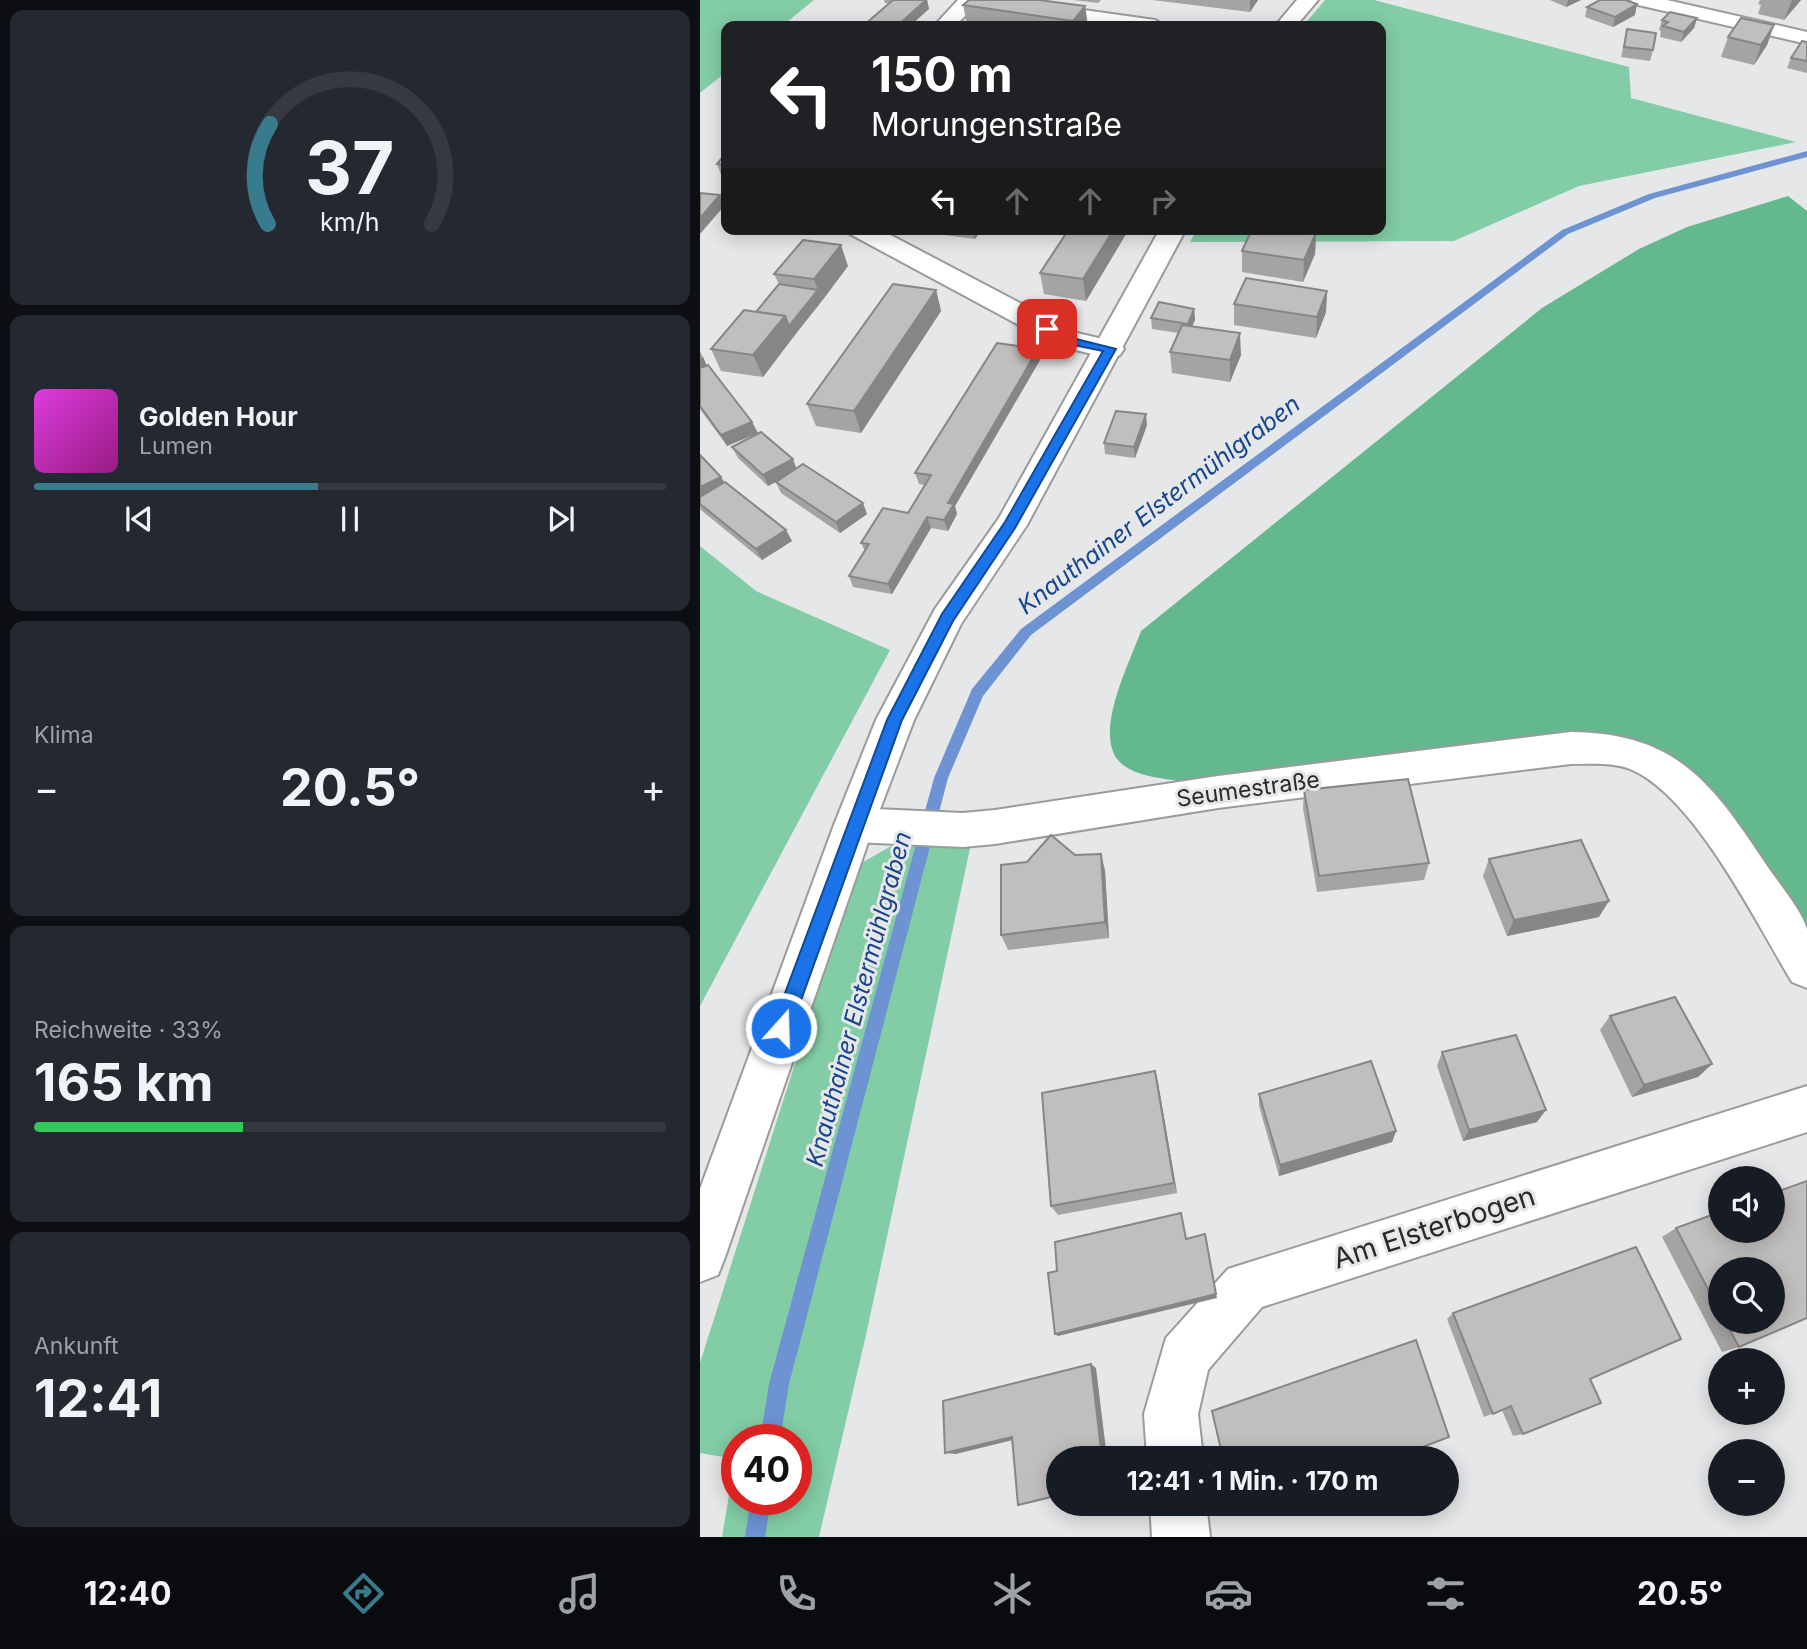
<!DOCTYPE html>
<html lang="de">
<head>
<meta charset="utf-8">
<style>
	body { margin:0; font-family:Inter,sans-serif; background:#242831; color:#f1f3f6; height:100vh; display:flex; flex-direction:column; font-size:26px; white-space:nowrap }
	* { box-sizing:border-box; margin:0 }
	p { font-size:23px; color:#9ea1a6 }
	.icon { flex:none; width:38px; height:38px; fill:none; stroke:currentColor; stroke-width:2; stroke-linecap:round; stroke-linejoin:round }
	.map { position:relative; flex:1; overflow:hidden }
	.sheet { display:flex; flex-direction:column; gap:10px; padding:10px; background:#0d0f14; width:700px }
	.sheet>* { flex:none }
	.hud { position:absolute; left:21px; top:21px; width:665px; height:214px; border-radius:14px; box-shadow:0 4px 18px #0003; background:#202124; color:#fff; overflow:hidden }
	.fabs { position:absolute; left:1008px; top:1166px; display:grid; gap:14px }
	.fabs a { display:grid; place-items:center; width:77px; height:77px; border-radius:50%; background:#171b24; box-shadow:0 4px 18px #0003; font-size:35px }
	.speed { position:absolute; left:21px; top:1424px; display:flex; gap:14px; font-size:35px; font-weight:700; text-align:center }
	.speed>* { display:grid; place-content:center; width:91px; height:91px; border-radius:50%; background:#171b24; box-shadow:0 4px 18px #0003; line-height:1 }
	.speed .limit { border:10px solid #d22; background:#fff; color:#111 }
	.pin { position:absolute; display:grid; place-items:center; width:60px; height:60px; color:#fff; margin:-30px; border-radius:14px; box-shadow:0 4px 10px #0006 }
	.me { position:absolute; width:77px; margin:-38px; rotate:20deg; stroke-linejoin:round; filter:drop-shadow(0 0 5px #0008) }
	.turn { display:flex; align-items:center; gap:24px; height:147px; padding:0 35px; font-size:32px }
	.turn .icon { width:91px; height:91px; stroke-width:2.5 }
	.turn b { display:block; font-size:49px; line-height:60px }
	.lanes { display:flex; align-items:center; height:66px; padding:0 35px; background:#0003; justify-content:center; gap:35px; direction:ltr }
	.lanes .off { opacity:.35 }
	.big { font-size:52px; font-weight:700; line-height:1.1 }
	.sheet .card { flex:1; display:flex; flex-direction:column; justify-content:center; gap:10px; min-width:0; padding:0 24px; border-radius:14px; background:#242831 }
	.sheet .dial { align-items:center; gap:0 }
	.dial svg { height:182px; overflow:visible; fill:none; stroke:#363941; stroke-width:7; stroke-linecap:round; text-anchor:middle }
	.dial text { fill:#f1f3f6; stroke:none }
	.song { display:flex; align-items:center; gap:21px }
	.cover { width:84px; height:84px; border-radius:10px; background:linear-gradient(135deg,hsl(300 70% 55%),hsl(310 70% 35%)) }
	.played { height:7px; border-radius:4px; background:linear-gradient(90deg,#387b8c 45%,#363941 45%) }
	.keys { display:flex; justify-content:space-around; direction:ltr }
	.heat { display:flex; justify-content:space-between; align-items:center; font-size:38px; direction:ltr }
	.charge { height:10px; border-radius:5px; background:linear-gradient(90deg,#34c759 33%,#363941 0) }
	.trip { position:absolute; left:346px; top:1446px; width:413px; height:70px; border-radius:35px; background:#171b24; box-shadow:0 4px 18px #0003; font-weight:700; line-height:70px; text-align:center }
	.dock { display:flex; height:112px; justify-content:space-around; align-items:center; background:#090b0e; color:#9ea1a6 }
	.dock .icon { width:49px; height:49px }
	.dock .current { color:#387b8c }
	.dock b { font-size:32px; color:#f1f3f6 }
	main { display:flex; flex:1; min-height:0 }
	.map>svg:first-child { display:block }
	.green { fill:#82cda5; fill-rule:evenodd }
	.forest { fill:#64b88d }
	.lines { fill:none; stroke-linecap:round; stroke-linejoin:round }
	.stream { fill:#6d93d3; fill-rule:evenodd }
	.minor-casing { stroke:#9a9b9c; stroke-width:4 }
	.tertiary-casing { stroke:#9a9b9c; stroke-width:4 }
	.minor { fill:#fff; fill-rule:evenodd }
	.tertiary { fill:#fff; fill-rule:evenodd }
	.wall { fill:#a6a3a3; fill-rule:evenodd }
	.shaded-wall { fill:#878585 }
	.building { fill:#c1bebe; stroke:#878585; stroke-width:2 }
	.route { fill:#1a73e8; stroke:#114b97; stroke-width:2 }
	.labels { text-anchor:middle; stroke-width:6; stroke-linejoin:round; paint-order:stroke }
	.street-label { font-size:23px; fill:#29292a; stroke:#e6e7e9 }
	.water-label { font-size:24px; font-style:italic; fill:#16448f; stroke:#e6e7e9 }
	.near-street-label { font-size:28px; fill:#29292a; stroke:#e6e7e9 }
</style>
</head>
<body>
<main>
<section class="sheet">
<div class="card dial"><svg viewBox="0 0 100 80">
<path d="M14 69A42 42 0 1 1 86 69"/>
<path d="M14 69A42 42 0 0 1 15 25" stroke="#387b8c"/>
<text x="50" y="56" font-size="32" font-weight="700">37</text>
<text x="50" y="72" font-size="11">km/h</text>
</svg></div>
<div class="card">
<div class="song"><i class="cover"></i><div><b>Golden Hour</b><p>Lumen</p></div></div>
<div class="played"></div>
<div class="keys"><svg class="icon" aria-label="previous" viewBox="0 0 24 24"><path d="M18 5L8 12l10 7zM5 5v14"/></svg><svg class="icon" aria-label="pause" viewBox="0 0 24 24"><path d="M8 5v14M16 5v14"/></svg><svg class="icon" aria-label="next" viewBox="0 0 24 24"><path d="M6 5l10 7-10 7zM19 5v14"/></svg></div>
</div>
<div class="card"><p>Klima</p>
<div class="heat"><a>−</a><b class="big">20.5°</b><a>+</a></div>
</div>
<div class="card"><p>Reichweite · 33%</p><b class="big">165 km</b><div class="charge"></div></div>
<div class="card"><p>Ankunft</p><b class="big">12:41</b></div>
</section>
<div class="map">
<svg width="1107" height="1537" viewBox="0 0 1107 1537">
	<rect width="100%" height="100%" fill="#e6e7e9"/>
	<g class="green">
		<path d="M0 0H114L82 26H26V72L0 93Z"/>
		<path d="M625 0H674L929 67 931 98 1096 142 879 186 754 241 490 242 497 229H681V26H603Z"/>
		<path d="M0 546 56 591 190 650 0 1006Z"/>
		<path d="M205 838 272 839 166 1335 119 1537H22L35 1459 0 1453V1363L158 865ZM37 1440H96V1500H37Z"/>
	</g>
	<path class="forest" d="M1088 196 1107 211V938L949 747 485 782C464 778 432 777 418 760 394 731 430 662 441 631L842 308 939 249 987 227Z"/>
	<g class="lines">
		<g class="stream">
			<path d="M1107 151V157L955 198 868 234 331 635 283 696 248 778 89 1384 80 1440H60L69 1384 234 778 272 689 321 629 862 230 949 194Z"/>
			<path d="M51 1500H71L65 1537H45Z"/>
		</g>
		<g class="minor-casing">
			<g id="minor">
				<path d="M258 0H312L455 20 465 26H413L274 7 255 26H234Z"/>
				<path d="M931 0H967L1107 32V44L934 4Z"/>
				<path d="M146 229H179L377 333 420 343 424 349 420 355 410 358 358 346 150 234Z"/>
				<path d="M871 732C977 733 1012 783 1067 866 1078 882 1102 911 1107 929 1107 946 1107 971 1107 988L1092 982C1057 924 994 795 930 769 913 762 889 764 871 764L518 808 295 844 263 847 154 842 140 837 134 825 140 813 154 808 263 813 295 810 518 776Z"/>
				<path d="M1107 1086V1132L562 1307 508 1370 498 1414 503 1458H447L444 1414 466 1338 528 1269Z"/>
				<path d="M450 1503H506L510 1537H452Z"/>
			</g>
		</g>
		<g class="tertiary-casing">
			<g id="tertiary">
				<path d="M597 0H618L596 26H575Z"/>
				<path d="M460 229H486L327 525 261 624 214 720 174 825 25 1257 18 1275 0 1282V1189L134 825 176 720 235 609 299 518Z"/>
			</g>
		</g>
		<use href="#minor" class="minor"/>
		<use href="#tertiary" class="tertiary"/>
	</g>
	<g class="wall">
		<path d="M184 0H227L229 9 185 3Z"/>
		<path d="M373 0H401L398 3Z"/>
		<path d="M452 0H558L550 12Z"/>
		<path d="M850 0H881L866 7Z"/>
		<path d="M1060 0H1101L1084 20 1058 14 1061 5 1058 4Z"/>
		<path d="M263 5 385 6 388 26H277L267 25Z"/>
		<path d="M887 7 935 15 913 27 885 17Z"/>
		<path d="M997 18 994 28 981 42 960 37 961 31 959 30 962 20Z"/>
		<path d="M1074 25 1067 45 1054 65 1021 57 1028 37Z"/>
		<path d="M927 29 953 50 950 61 921 57Z"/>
		<path d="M1107 42V73L1087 68 1091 58Z"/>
		<path d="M26 153V185H25L17 164Z"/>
		<path d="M236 229H282L275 239 237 234Z"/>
		<path d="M369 229H429L386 301 344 294 340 273Z"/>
		<path d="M616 233 615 254 603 282 542 272V251Z"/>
		<path d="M148 266 63 377 21 371 11 349 56 312 79 284 74 274Z"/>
		<path d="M236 290 241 311 161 433 116 426 107 404Z"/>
		<path d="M627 291 626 312 616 338 534 325V304Z"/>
		<path d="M494 309 495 320 492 326 541 355 530 382 472 373 470 352 479 333 452 329 451 318Z"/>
		<path d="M0 351 7 366 58 433 27 446 0 409Z"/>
		<path d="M340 360 255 506 257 514 248 531 231 528 192 594 153 587 149 576 165 551 161 543 208 513 225 485 219 484 215 473Z"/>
		<path d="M447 425 435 458 405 454 404 443Z"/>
		<path d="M32 447 97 468 167 514 140 533 81 493 76 482 68 486 38 458Z"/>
		<path d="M0 455 21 477 24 483 86 530 92 541 62 560 1 510 0 509Z"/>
		<path d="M604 790 729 863 724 880 617 892 603 808Z"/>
		<path d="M401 854 405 871 409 938 308 950 301 935 375 855Z"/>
		<path d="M789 859 899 917 807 936 783 876Z"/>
		<path d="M910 1016 1012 1064 998 1077 932 1097 900 1030Z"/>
		<path d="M742 1052 837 1122 763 1141 737 1066Z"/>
		<path d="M458 1083 477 1193 358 1215 351 1206Z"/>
		<path d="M559 1094 696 1131 692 1142 579 1176 559 1106Z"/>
		<path d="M1107 1181V1318L1039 1347 1022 1352 962 1237 976 1228 1020 1212V1230H1073V1193ZM1020 1269H1073V1321H1020Z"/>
		<path d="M753 1313 890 1379 823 1434 813 1436 802 1410 784 1417 747 1319Z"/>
	</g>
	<g class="shaded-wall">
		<path d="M226 0H227L229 9 210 26H197Z"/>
		<path d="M550 0H558L550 12Z"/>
		<path d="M868 0H881L866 7Z"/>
		<path d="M1092 0H1101L1084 20Z"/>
		<path d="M937 4 935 15 913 27 915 17Z"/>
		<path d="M385 6 388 26H374L373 21Z"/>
		<path d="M997 18 994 28 981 42 984 32Z"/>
		<path d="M1074 25 1067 45 1054 65 1061 45Z"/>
		<path d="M20 195 25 205 0 234V218Z"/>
		<path d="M273 229H282L275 239Z"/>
		<path d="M414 229H429L386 301 383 279Z"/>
		<path d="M616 233 615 254 603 282 604 260Z"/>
		<path d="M141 245 148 266 122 301 114 279Z"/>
		<path d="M118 290 122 301 93 337 89 326Z"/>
		<path d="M236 290 241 311 161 433 154 411Z"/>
		<path d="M627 291 626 312 616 338 617 317Z"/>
		<path d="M494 309 495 320 488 335V324Z"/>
		<path d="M85 316 93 337 63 377 53 355Z"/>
		<path d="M540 333 541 355 530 382V360Z"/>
		<path d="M338 349 340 360 255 506 257 514 248 531 244 520 248 503Z"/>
		<path d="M3 357 8 368 0 371V358Z"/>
		<path d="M446 414 447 425 435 458 434 447Z"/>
		<path d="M52 422 58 433 27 446 21 435Z"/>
		<path d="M93 459 97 470 68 486 63 475Z"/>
		<path d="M21 477 27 487 0 501V487Z"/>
		<path d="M163 503 167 514 140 533 136 522Z"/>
		<path d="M227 517 231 528 192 594 188 584Z"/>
		<path d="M86 530 92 541 62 560 56 549Z"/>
		<path d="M401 854 405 871 409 938 405 922Z"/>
		<path d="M909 901 899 917 807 936 814 920Z"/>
		<path d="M1012 1064 998 1077 932 1097 944 1085Z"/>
		<path d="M455 1071 458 1083 477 1193 474 1183Z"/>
		<path d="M846 1110 837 1122 763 1141 769 1130Z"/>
		<path d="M696 1131 692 1142 579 1176 580 1165Z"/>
		<path d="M516 1294 517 1298 358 1336 355 1334Z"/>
		<path d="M391 1364 396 1368 407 1458H402Z"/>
		<path d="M312 1437 321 1438 256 1454 245 1453Z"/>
		<path d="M359 1495V1496L326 1504 318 1505Z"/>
	</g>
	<g class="building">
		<path d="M193 0H226L197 26H163Z"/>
		<path d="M269 0H339L385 6 373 21 263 5Z"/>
		<path d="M900 0H925L937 4 915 17 887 7Z"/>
		<path d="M970 12 997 18 984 32 963 26 968 22 962 20Z"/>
		<path d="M1041 18 1074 25 1061 45 1028 37Z"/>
		<path d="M927 29 956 33 953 50 924 47Z"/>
		<path d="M1102 41 1107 42V61L1091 58Z"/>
		<path d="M26 153V165L17 164Z"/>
		<path d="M0 193 20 195 0 218Z"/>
		<path d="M369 229H414L383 279 340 273Z"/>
		<path d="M552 229H592L616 233 604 260 542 251Z"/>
		<path d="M103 240 141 245 114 279 74 274Z"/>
		<path d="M546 278 627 291 617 317 534 304Z"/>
		<path d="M79 284 118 290 89 326 85 316 56 312Z"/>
		<path d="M193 284 236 290 154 411 107 404Z"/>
		<path d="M459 302 494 309 488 324 451 318Z"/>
		<path d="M44 310 85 316 53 355 11 349Z"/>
		<path d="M482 325 540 333 530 360 470 352Z"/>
		<path d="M297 343 338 349 248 503 254 504 244 520 227 517 188 584 149 576 169 544 161 543 183 508 208 513 231 475 215 473Z"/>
		<path d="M8 365 52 422 21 435 0 406V368Z"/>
		<path d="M416 411 446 414 434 447 404 443Z"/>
		<path d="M61 432 93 459 63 475 32 447Z"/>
		<path d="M0 455 21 477 0 487Z"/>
		<path d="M103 464 163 503 136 522 76 482Z"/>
		<path d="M25 482 86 530 56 549 0 504V497Z"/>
		<path d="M708 779 729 863 619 876 604 790Z"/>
		<path d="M351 835 375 855 401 854 405 922 301 935V865L327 862Z"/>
		<path d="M881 840 909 901 814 920 789 859Z"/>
		<path d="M975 997 1012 1064 944 1085 910 1016Z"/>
		<path d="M816 1035 846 1110 769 1130 742 1052Z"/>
		<path d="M671 1061 696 1131 580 1165 559 1094Z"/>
		<path d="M455 1071 474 1183 351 1206 342 1093Z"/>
		<path d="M1107 1181V1318L1039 1347 1025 1321H1073V1269H1020V1312L976 1228 1020 1212V1230H1073V1193Z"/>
		<path d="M481 1213 486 1239 505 1234 516 1294 355 1334 348 1273 357 1271 355 1242Z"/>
		<path d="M936 1247 981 1339 890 1379 901 1403 823 1434 811 1406 793 1414 753 1313Z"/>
		<path d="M716 1340 749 1437 694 1458H523L512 1411Z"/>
		<path d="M391 1364 402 1458H359V1495L318 1505 312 1437 245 1453 243 1401Z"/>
		<path d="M535 1503H570L537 1515Z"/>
	</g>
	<path class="route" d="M347 325 372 338 416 349 315 528 253 621 202 720 91 1028 88 1034 81 1037 75 1034 72 1028 187 720 242 614 305 522 403 351 364 343 343 331 341 329Z"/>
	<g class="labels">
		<g class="street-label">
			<text transform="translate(548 789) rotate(-8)" y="8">Seumestraße</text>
		</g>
		<g class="water-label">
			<text transform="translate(459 505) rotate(-37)" y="8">Knauthainer Elstermühlgraben</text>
			<text transform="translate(159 999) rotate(-75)" y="8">Knauthainer Elstermühlgraben</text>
		</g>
		<g class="near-street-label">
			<text transform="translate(734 1227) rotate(-18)" y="10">Am Elsterbogen</text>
		</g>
	</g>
</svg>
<div class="fabs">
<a><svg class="icon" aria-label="sound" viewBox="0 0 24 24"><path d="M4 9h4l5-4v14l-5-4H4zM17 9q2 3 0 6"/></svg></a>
<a><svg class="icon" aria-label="search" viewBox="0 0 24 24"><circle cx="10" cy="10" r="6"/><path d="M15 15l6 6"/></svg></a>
<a>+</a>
<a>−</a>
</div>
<div class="speed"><div class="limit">40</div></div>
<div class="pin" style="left:347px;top:329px;background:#d93025"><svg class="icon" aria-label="arrive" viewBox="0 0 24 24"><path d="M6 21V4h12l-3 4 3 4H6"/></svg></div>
<svg class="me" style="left:81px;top:1028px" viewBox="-20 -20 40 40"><circle r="17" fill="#1a73e8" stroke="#fff" stroke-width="3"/><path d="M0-11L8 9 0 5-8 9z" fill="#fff"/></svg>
<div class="trip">12:41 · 1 Min. · 170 m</div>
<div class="hud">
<div class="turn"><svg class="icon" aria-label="left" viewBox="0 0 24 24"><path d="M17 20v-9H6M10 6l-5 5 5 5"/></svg><div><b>150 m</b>Morungenstraße</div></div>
<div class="lanes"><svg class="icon" aria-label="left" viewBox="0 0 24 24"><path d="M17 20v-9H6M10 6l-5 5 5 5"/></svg><svg class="icon off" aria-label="ahead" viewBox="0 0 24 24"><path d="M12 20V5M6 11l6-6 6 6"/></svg><svg class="icon off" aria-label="ahead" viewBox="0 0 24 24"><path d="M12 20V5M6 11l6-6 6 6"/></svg><svg class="icon off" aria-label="right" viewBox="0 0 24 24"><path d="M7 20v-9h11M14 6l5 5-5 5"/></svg></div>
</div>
</div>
</main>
<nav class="dock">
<b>12:40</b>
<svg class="icon current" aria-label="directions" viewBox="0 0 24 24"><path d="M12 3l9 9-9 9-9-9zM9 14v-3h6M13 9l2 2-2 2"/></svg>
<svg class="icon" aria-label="music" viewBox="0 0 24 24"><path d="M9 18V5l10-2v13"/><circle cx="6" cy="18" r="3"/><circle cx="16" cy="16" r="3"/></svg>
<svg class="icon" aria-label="phone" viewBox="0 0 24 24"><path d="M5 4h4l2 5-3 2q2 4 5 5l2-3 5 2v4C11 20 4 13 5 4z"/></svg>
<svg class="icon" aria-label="climate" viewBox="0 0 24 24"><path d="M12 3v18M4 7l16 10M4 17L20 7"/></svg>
<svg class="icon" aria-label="car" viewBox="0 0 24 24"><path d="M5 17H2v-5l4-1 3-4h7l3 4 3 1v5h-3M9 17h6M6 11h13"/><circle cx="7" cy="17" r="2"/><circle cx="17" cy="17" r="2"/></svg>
<svg class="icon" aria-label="filters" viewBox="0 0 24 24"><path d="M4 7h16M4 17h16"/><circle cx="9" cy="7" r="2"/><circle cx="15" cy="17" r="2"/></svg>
<b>20.5°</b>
</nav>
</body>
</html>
